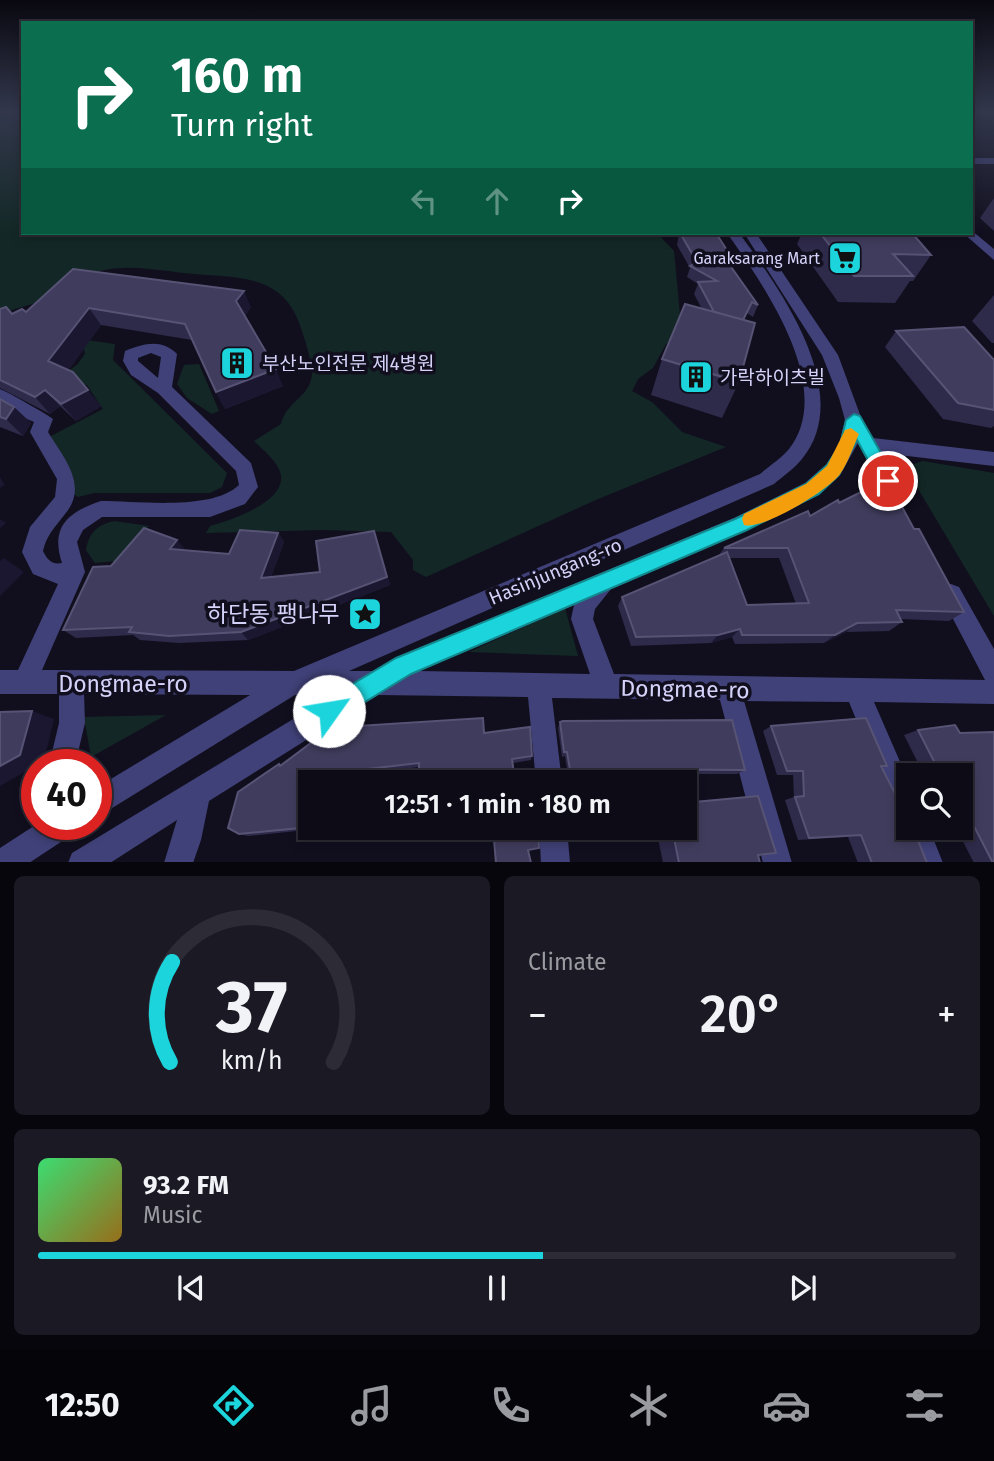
<!DOCTYPE html>
<html lang="en">
<head>
<meta charset="utf-8">
<style>
	body { margin:0; font-family:"Fira Sans","Noto Sans KR",sans-serif; background:#1b1923; color:#f1f3f6; height:100vh; display:flex; flex-direction:column; font-size:26px; white-space:nowrap }
	* { box-sizing:border-box; margin:0 }
	p { font-size:23px; color:#9a9ba1 }
	.icon { flex:none; width:38px; height:38px; fill:none; stroke:currentColor; stroke-width:2; stroke-linecap:round; stroke-linejoin:round }
	.map { position:relative; height:862px; overflow:hidden }
	.sheet { display:flex; flex-direction:column; gap:14px; padding:14px; background:#07060c; flex:1 }
	.sheet>* { flex:none }
	.hud { position:absolute; left:21px; top:21px; width:952px; height:214px; border-radius:0px; box-shadow:0 4px 10px #0003,0 0 0 2px #2d2b35; background:#0b6e4f; color:#fff; overflow:hidden }
	.fabs { position:absolute; left:896px; top:763px; display:grid; gap:14px }
	.fabs a { display:grid; place-items:center; width:77px; height:77px; border-radius:0px; background:#0d0b16; box-shadow:0 4px 10px #0003,0 0 0 2px #2d2b35; font-size:35px }
	.speed { position:absolute; left:21px; top:749px; display:flex; gap:14px; font-size:35px; font-weight:700; text-align:center }
	.speed>* { display:grid; place-content:center; width:91px; height:91px; border-radius:50%; background:#0d0b16; box-shadow:0 4px 10px #0003,0 0 0 2px #2d2b35; line-height:1 }
	.speed .limit { border:10px solid #d22; background:#fff; color:#111 }
	.pin { position:absolute; display:grid; place-items:center; width:60px; height:60px; color:#fff; margin:-30px; border:4px solid #fff; border-radius:50%; box-shadow:0 2px 7px #0007 }
	.me { position:absolute; width:77px; margin:-38px; rotate:58deg; stroke-linejoin:round; filter:drop-shadow(0 0 5px #0008) }
	.turn { display:flex; align-items:center; gap:24px; height:147px; padding:0 35px; font-size:32px }
	.turn .icon { width:91px; height:91px; stroke-width:2.5 }
	.turn b { display:block; font-size:49px; line-height:60px }
	.lanes { display:flex; align-items:center; height:66px; padding:0 35px; background:#0003; justify-content:center; gap:35px; direction:ltr }
	.lanes .off { opacity:.35 }
	.big { font-size:52px; font-weight:600; line-height:1.1 }
	.sheet .card { flex:1; display:flex; flex-direction:column; justify-content:center; gap:10px; min-width:0; padding:0 24px; border-radius:10px; background:#1b1923 }
	.sheet .dial { align-items:center; gap:0 }
	.dial svg { height:182px; overflow:visible; fill:none; stroke:#2d2b35; stroke-width:7; stroke-linecap:round; text-anchor:middle }
	.dial text { fill:#f1f3f6; stroke:none }
	.song { display:flex; align-items:center; gap:21px }
	.cover { width:84px; height:84px; border-radius:10px; background:linear-gradient(135deg,hsl(140 70% 55%),hsl(40 70% 35%)) }
	.played { height:7px; border-radius:4px; background:linear-gradient(90deg,#1cd4dc 55%,#2d2b35 55%) }
	.keys { display:flex; justify-content:space-around; direction:ltr }
	.heat { display:flex; justify-content:space-between; align-items:center; font-size:38px; direction:ltr }
	.sheet .tiles { flex:1; display:grid; gap:14px; grid-template-columns:1fr 1fr }
	.card:last-child { grid-column:span 2 }
	.trip { position:absolute; left:298px; top:770px; width:399px; height:70px; border-radius:0px; background:#0d0b16; box-shadow:0 4px 10px #0003,0 0 0 2px #2d2b35; font-weight:600; line-height:70px; text-align:center }
	.tab-bar { display:flex; height:112px; justify-content:space-around; align-items:center; background:#050409; color:#9a9ba1 }
	.tab-bar .icon { width:49px; height:49px }
	.tab-bar .on { color:#1cd4dc }
	.tab-bar b { font-size:32px; color:#f1f3f6 }
	.map>svg:first-child { display:block }
	.green { fill:#132826 }
	.lines { fill:none; stroke-linecap:round; stroke-linejoin:round }
	.minor { fill:#404178; fill-rule:evenodd }
	.wall { fill:#2e2a4a; fill-rule:evenodd }
	.shaded-wall { fill:#1b1731 }
	.building { fill:#403c5d; stroke:#575375; stroke-width:2 }
	.route { fill:#1cd4dc; stroke:#128a8f; stroke-width:2 }
	.slow { fill:#f59e0b }
	.labels { text-anchor:middle; stroke-width:7; stroke-linejoin:round; paint-order:stroke }
	.far-poi-label { font-size:16px; fill:#d4d2f9; stroke:#110f1e; text-anchor:end }
	.poi-label { font-size:19px; fill:#d4d2f9; stroke:#110f1e; text-anchor:start }
	.street-label { font-size:19px; fill:#d4d2f9; stroke:#110f1e }
	.near-poi-label { font-size:23px; fill:#d4d2f9; stroke:#110f1e; text-anchor:end }
	.near-street-label { font-size:23px; fill:#d4d2f9; stroke:#110f1e }
</style>
</head>
<body>
<div class="map">
<svg width="994" height="863" viewBox="0 0 994 863">
	<rect width="100%" height="100%" fill="#110f1e"/>
	<g class="green">
		<path d="M0 112H23V233H657L674 251 680 315 676 336 666 344 653 368 638 379 632 391 652 402 682 432 726 447 598 499 426 577 413 570V560L391 532 324 530 206 533 210 526C229 521 285 503 281 475 278 461 263 450 254 441L281 424C286 401 312 397 312 372 311 359 306 343 302 331 284 270 236 279 184 273 157 270 127 264 100 271 78 275 62 290 43 300 29 307 10 307 0 318Z"/>
		<path d="M71 338 115 344 113 360 227 473 222 487 210 493H94L78 497 74 494V482L49 437 103 409 87 385 60 376 77 365 85 354 84 349 65 342Z"/>
		<path d="M199 364 219 411 212 414 187 398 177 384 184 365Z"/>
		<path d="M923 461 994 473V616L905 467Z"/>
		<path d="M114 521 149 526 132 540 125 560 95 563 86 550C89 533 97 525 114 521Z"/>
		<path d="M565 608 578 656 469 652Z"/>
		<path d="M166 715 91 757 84 717Z"/>
	</g>
	<g class="lines">
		<g class="minor">
			<rect x="971" y="158" width="23" height="6"/>
			<path d="M971 230 994 249V260L963 233H971Z"/>
			<path d="M727 233H739C779 287 856 393 802 459 794 469 783 476 774 484L349 671H373L395 658 734 518 805 483 826 465 839 445 845 420 839 398 822 355 744 233H756L838 355 862 420 873 438 994 452V466L881 453 908 500 905 506 898 508 891 506 858 443 840 475 819 495 748 530 611 589 595 609 593 619 614 674 985 680 940 594 943 587 951 584 959 587 994 649V704L874 702 908 780V828H929L943 863H914L901 828 903 824 898 822 849 702 744 701 792 863H763L720 700 552 698 562 782H536L528 697 378 695 209 801 201 840 193 863H164L177 820 110 863H68L72 853 333 695H295L96 818V788L250 695 84 694 85 723 75 765H49L59 723V694H0V670H18L58 584 33 574 22 552 30 527 55 497 57 479 30 432 34 422 13 413 0 404V389C6 391 50 416 53 419L48 432C64 458 89 486 65 514 55 527 46 536 43 551 47 559 51 565 62 563 50 527 68 512 101 501 138 501 212 511 239 485L236 471 158 393 131 375 123 361 125 351C143 344 161 338 177 354L172 387 251 463 258 487 245 504 210 517H102L83 530 77 542 85 572 42 670 294 671 760 474C769 466 782 458 789 449 837 387 762 283 727 233ZM151 353 161 357 158 378 138 361V358ZM574 605 571 619 590 674 418 671Z"/>
			<path d="M37 824H77L73 834 29 863H0V848Z"/>
			<path d="M539 828H567L570 863H541Z"/>
		</g>
	</g>
	<g class="wall">
		<path d="M994 198V231L980 218Z"/>
		<path d="M679 233H716L735 263 733 269 758 305 753 317 747 313 744 320 739 382 722 418 651 395 662 359 702 309 694 294 698 284 687 277 690 268 677 245Z"/>
		<path d="M802 233H912L931 255 913 281H910L895 303 838 302 797 244Z"/>
		<path d="M73 269 251 307 245 316 283 386 225 409 216 392 192 340 101 325 68 370 101 406 76 421 60 406 50 414 0 388V309L12 314 26 312Z"/>
		<path d="M994 295V343H992L972 321Z"/>
		<path d="M896 331 994 360V426L991 428 943 419 885 347Z"/>
		<path d="M0 399 14 407 31 423 23 436 0 427Z"/>
		<path d="M839 503 914 529 964 612 949 621 900 619 902 622 889 631 846 632 824 643 735 644 732 637 711 643 631 646 618 606 622 597 719 555 724 548 810 516ZM729 558H779L796 604 747 605Z"/>
		<path d="M278 533 284 542 271 577 320 572 377 540 390 585 248 640 179 643 140 640 133 635 76 638 63 630 111 566 185 549 184 551 229 554Z"/>
		<path d="M362 721V726L484 733 532 756 531 760 513 763 515 782H429L428 776 422 774 419 770V767L363 774 364 782H310V828H325L248 836 239 834 279 764 281 765Z"/>
		<path d="M560 722 745 770 737 774H607L609 782H569L565 756 562 757 558 728Z"/>
		<path d="M771 726 887 766 882 768 927 863H858L848 837 798 840 785 800 794 797 793 775H777L763 731Z"/>
		<path d="M918 730 960 733 994 863H974L956 828H961V775H924L904 735Z"/>
		<path d="M656 828H684L776 853 758 856 760 863H663Z"/>
	</g>
	<g class="shaded-wall">
		<path d="M244 291 251 307 244 317 236 301Z"/>
		<path d="M89 308 101 325 63 378 48 361Z"/>
		<path d="M276 369 283 386 225 409 216 392Z"/>
		<path d="M45 390 60 406 50 414 35 397Z"/>
		<path d="M88 390 101 406 76 421 61 404Z"/>
		<path d="M14 407 31 423 23 436 6 419Z"/>
		<path d="M0 477 5 485 0 488Z"/>
		<path d="M0 519 6 523 0 528Z"/>
		<path d="M374 531 390 585 248 640 241 632Z"/>
		<path d="M278 533 284 542 268 586 261 578Z"/>
		<path d="M177 540 185 549 178 558 170 549Z"/>
		<path d="M4 558 24 572 0 596V561Z"/>
		<path d="M857 623 846 632 824 643 835 635Z"/>
		<path d="M740 629 732 637 711 643 718 635Z"/>
		<path d="M32 711 54 719 44 761 0 786V766Z"/>
		<path d="M358 716 362 721V731L358 726Z"/>
		<path d="M359 770 363 774 364 782 359 781Z"/>
	</g>
	<g class="building">
		<path d="M680 233H716L735 263 729 264 758 305 752 302 743 320 714 312 698 282 717 281 690 266 697 262Z"/>
		<path d="M820 233H912L931 255 893 254 913 276H854Z"/>
		<path d="M73 269 244 291 236 301 276 369 216 392 185 324 89 308 48 361 73 372 88 390 61 404 45 390 35 397 0 380V309L6 307 12 314 22 309 26 312Z"/>
		<path d="M685 304 755 323 739 382 662 359Z"/>
		<path d="M964 327 994 360V410L958 403 896 331Z"/>
		<path d="M0 399 14 407 6 419 0 417Z"/>
		<path d="M887 479 914 529H919L964 612 896 610 902 622 857 623 835 635H742L740 629 718 635 636 637 622 597 727 552 747 605 809 603 788 548H724L808 511 810 516 838 500 839 503Z"/>
		<path d="M144 528 177 540 170 549 229 554 240 530 278 533 261 578 320 572 316 541 374 531 387 577 241 632 169 636 129 632 132 627 63 630 93 567 111 566Z"/>
		<path d="M32 711 20 755 0 766V712Z"/>
		<path d="M358 716V726L483 718 484 733 530 727 532 756 512 759 515 782H451L450 779 428 780V773L419 770V763L359 770V781L310 782V827L239 834 228 828 238 792 279 764 280 766 343 719Z"/>
		<path d="M866 718 887 766H881L908 819V828H913L927 863H872L861 835 809 838 795 797 804 796 803 771H787L771 726Z"/>
		<path d="M732 720 745 770 606 769 609 782H572L567 752H564L560 722 563 721Z"/>
		<path d="M955 725 960 733 994 732V863H993L961 801V775H941L918 730Z"/>
		<path d="M758 796 776 853 758 855 760 863H679L672 828H684V803Z"/>
		<path d="M493 828H538L539 848 528 850 531 863H496Z"/>
	</g>
	<linearGradient id="sky" x2="0" y2="1"><stop stop-color="#090810"/><stop offset="0.48" stop-color="#32374c"/><stop offset="1" stop-color="#32374c" stop-opacity="0"/></linearGradient>
	<rect width="994" height="233" fill="url(#sky)"/>
	<path class="route" d="M854 414 860 416 894 476 896 481 894 486H882L857 440 839 475 819 494 747 530 411 674 337 719 329 723 321 719 318 711 321 703 396 658 735 519 806 484 827 465 840 445 846 420Z"/>
	<path class="slow" d="M851 428 859 434C853 447 848 463 840 474 829 490 761 531 744 525L742 519 744 514 806 484 827 466 845 430Z"/>
	<defs>
		<g id="supermarket-square" transform="scale(1.75)"><rect x="-9" y="-9" width="18" height="18" rx="4" fill="#1cd4dc" stroke="#110f1e"/><path d="M-6-5.5h2.5l.6 2H6L4.5 2H-2.5L-4.4-4H-6ZM-1.5 3.2a1.3 1.3 0 1 0 .1 0ZM3 3.2a1.3 1.3 0 1 0 .1 0Z" fill="#111"/></g>
		<g id="building-square" transform="scale(1.75)"><rect x="-9" y="-9" width="18" height="18" rx="4" fill="#1cd4dc" stroke="#110f1e"/><path d="M-4-6H4V6H1V3H-1V6H-4ZM-2.5-4.3h1.7v1.8h-1.7ZM.8-4.3h1.7v1.8H.8ZM-2.5-1h1.7V.8h-1.7ZM.8-1h1.7V.8H.8Z" fill="#111"/></g>
		<g id="sight-square" transform="scale(1.75)"><rect x="-9" y="-9" width="18" height="18" rx="4" fill="#1cd4dc" stroke="#110f1e"/><path d="M0-6L1.8-2.2L6-1.7L2.9 1.2L3.7 5.4L0 3.3L-3.7 5.4L-2.9 1.2L-6-1.7L-1.8-2.2Z" fill="#111"/></g>
	</defs>
	<g fill-rule="evenodd">
		<use href="#supermarket-square" x="845" y="258"/>
		<use href="#building-square" x="237" y="363"/>
		<use href="#building-square" x="696" y="377"/>
		<use href="#sight-square" x="365" y="614"/>
	</g>
	<g class="labels">
		<g class="far-poi-label">
			<text x="820" y="264">Garaksarang Mart</text>
		</g>
		<g class="poi-label">
			<text x="262" y="370">부산노인전문 제4병원</text>
			<text x="720" y="384">가락하이츠빌</text>
		</g>
		<g class="street-label">
			<text transform="translate(555 571) rotate(-23)" y="7">Hasinjungang-ro</text>
		</g>
		<g class="near-poi-label">
			<text x="340" y="622">하단동 팽나무</text>
		</g>
		<g class="near-street-label">
			<text x="123" y="692">Dongmae-ro</text>
			<text transform="translate(685 689) rotate(1)" y="8">Dongmae-ro</text>
		</g>
	</g>
</svg>
<div class="fabs">
<a><svg class="icon" aria-label="search" viewBox="0 0 24 24"><circle cx="10" cy="10" r="6"/><path d="M15 15l6 6"/></svg></a>
</div>
<div class="speed"><div class="limit">40</div></div>
<div class="pin" style="left:888px;top:481px;background:#d93025"><svg class="icon" aria-label="arrive" viewBox="0 0 24 24"><path d="M6 21V4h12l-3 4 3 4H6"/></svg></div>
<svg class="me" style="left:329px;top:711px" viewBox="-20 -20 40 40"><circle r="19" fill="#fff"/><path d="M0-13L10 11 0 6-10 11z" fill="#1cd4dc"/></svg>
<div class="trip">12:51 · 1 min · 180 m</div>
<div class="hud">
<div class="turn"><svg class="icon" aria-label="right" viewBox="0 0 24 24"><path d="M7 20v-9h11M14 6l5 5-5 5"/></svg><div><b>160 m</b>Turn right</div></div>
<div class="lanes"><svg class="icon off" aria-label="left" viewBox="0 0 24 24"><path d="M17 20v-9H6M10 6l-5 5 5 5"/></svg><svg class="icon off" aria-label="ahead" viewBox="0 0 24 24"><path d="M12 20V5M6 11l6-6 6 6"/></svg><svg class="icon" aria-label="right" viewBox="0 0 24 24"><path d="M7 20v-9h11M14 6l5 5-5 5"/></svg></div>
</div>
</div>
<section class="sheet">
<div class="tiles">
<div class="card dial"><svg viewBox="0 0 100 80">
<path d="M14 69A42 42 0 1 1 86 69"/>
<path d="M14 69A42 42 0 0 1 15 25" stroke="#1cd4dc"/>
<text x="50" y="56" font-size="32" font-weight="700">37</text>
<text x="50" y="72" font-size="11">km/h</text>
</svg></div>
<div class="card"><p>Climate</p>
<div class="heat"><a>−</a><b class="big">20°</b><a>+</a></div>
</div>
<div class="card">
<div class="song"><i class="cover"></i><div><b>93.2 FM</b><p>Music</p></div></div>
<div class="played"></div>
<div class="keys"><svg class="icon" aria-label="previous" viewBox="0 0 24 24"><path d="M18 5L8 12l10 7zM5 5v14"/></svg><svg class="icon" aria-label="pause" viewBox="0 0 24 24"><path d="M8 5v14M16 5v14"/></svg><svg class="icon" aria-label="next" viewBox="0 0 24 24"><path d="M6 5l10 7-10 7zM19 5v14"/></svg></div>
</div>
</div>
</section>
<nav class="tab-bar">
<b>12:50</b>
<svg class="icon on" aria-label="directions" viewBox="0 0 24 24"><path d="M12 3l9 9-9 9-9-9zM9 14v-3h6M13 9l2 2-2 2"/></svg>
<svg class="icon" aria-label="music" viewBox="0 0 24 24"><path d="M9 18V5l10-2v13"/><circle cx="6" cy="18" r="3"/><circle cx="16" cy="16" r="3"/></svg>
<svg class="icon" aria-label="phone" viewBox="0 0 24 24"><path d="M5 4h4l2 5-3 2q2 4 5 5l2-3 5 2v4C11 20 4 13 5 4z"/></svg>
<svg class="icon" aria-label="climate" viewBox="0 0 24 24"><path d="M12 3v18M4 7l16 10M4 17L20 7"/></svg>
<svg class="icon" aria-label="car" viewBox="0 0 24 24"><path d="M5 17H2v-5l4-1 3-4h7l3 4 3 1v5h-3M9 17h6M6 11h13"/><circle cx="7" cy="17" r="2"/><circle cx="17" cy="17" r="2"/></svg>
<svg class="icon" aria-label="filters" viewBox="0 0 24 24"><path d="M4 7h16M4 17h16"/><circle cx="9" cy="7" r="2"/><circle cx="15" cy="17" r="2"/></svg>
</nav>
</body>
</html>
